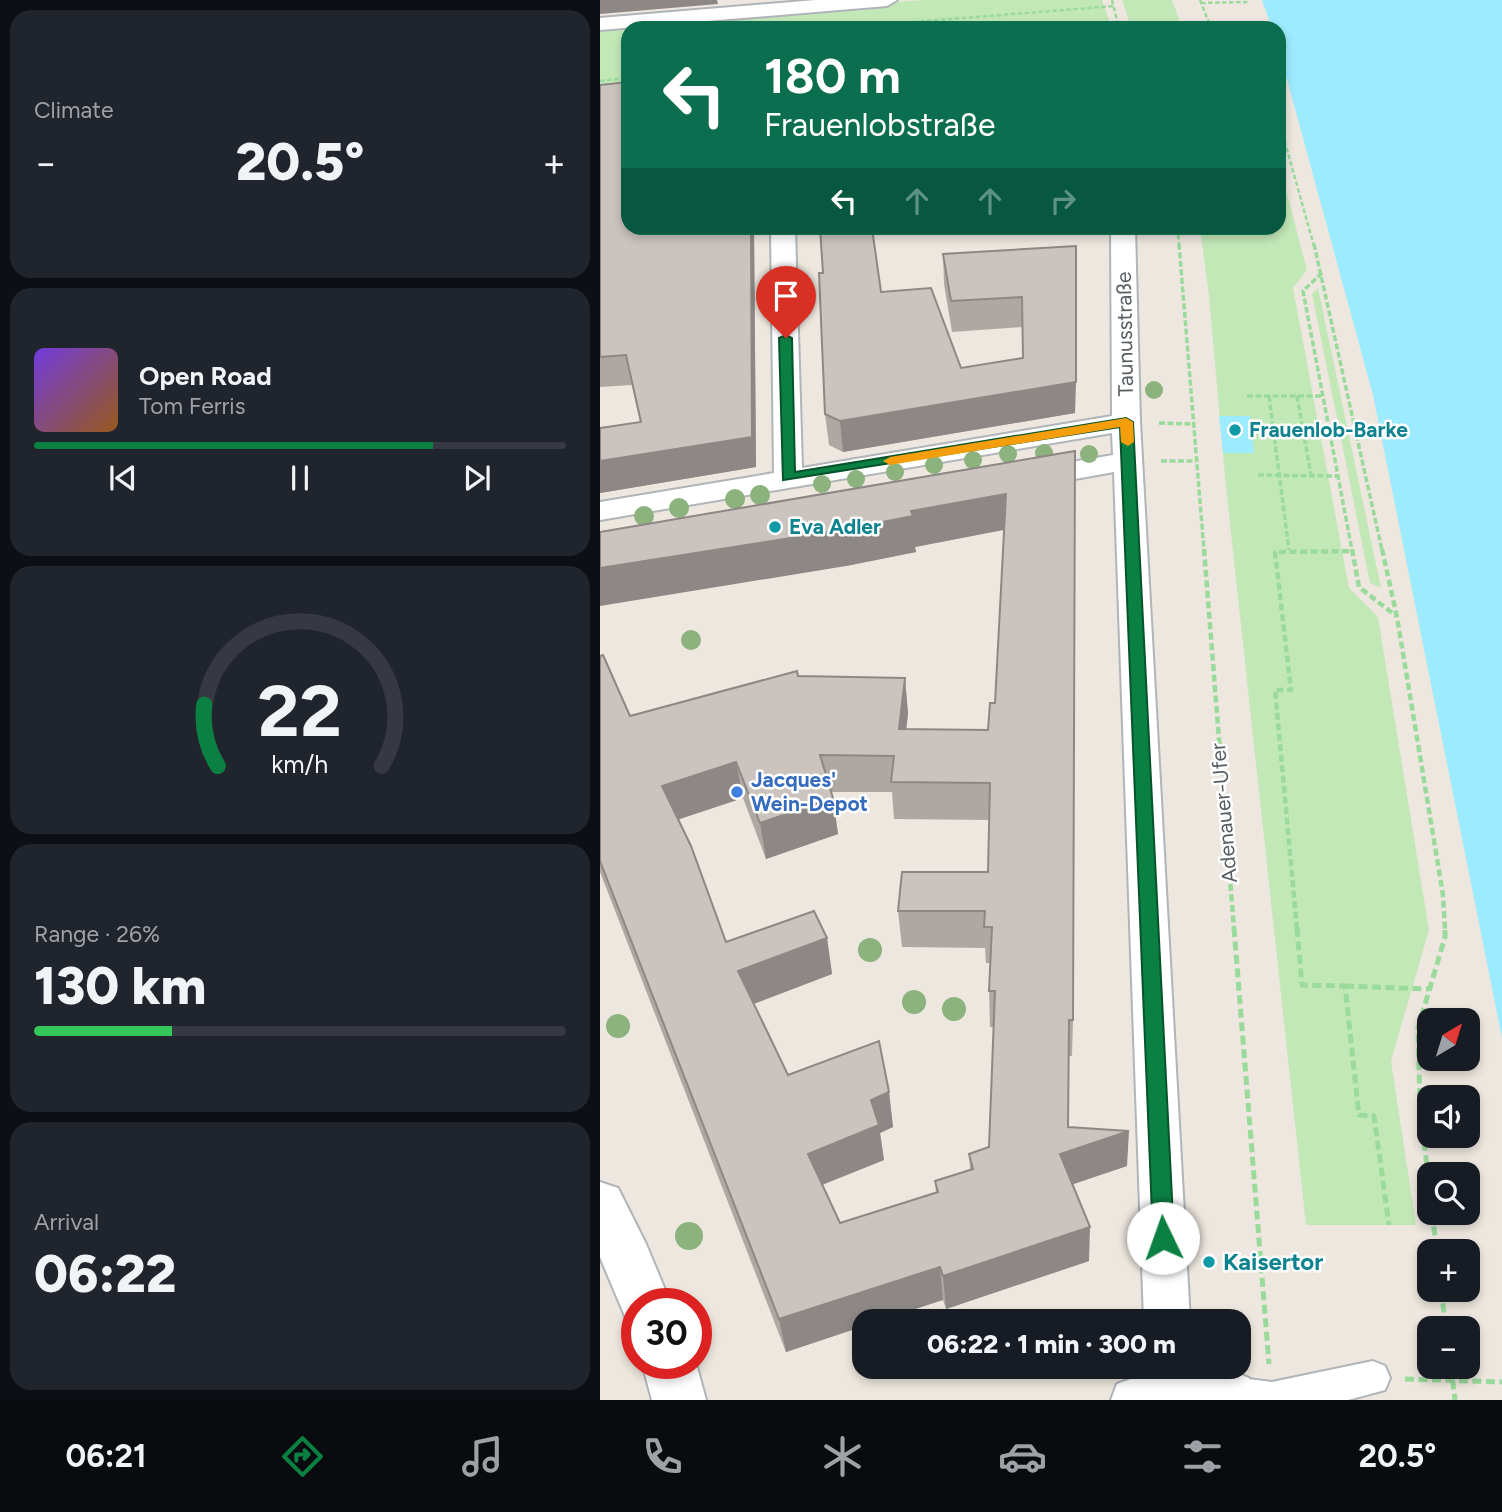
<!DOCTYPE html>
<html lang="en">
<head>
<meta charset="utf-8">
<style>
	body { margin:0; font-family:Figtree,sans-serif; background:#20242c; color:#f1f3f6; height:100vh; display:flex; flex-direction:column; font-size:26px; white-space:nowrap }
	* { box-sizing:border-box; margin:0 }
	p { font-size:23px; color:#9ea1a6 }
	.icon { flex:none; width:38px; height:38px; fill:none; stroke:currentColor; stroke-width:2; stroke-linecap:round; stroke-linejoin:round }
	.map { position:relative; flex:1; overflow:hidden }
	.sheet { display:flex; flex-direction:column; gap:10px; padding:10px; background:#0d0f14; width:600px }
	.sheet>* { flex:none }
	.top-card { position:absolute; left:21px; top:21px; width:665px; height:214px; border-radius:21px; box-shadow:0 4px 10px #0003; background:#0b6e4f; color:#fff; overflow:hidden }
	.needle { width:46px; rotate:38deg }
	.controls { position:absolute; left:817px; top:1008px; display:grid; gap:14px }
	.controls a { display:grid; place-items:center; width:63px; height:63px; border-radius:14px; background:#171b24; box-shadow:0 4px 10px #0003; font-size:35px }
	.speed { position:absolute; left:21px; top:1288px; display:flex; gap:14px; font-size:35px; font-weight:700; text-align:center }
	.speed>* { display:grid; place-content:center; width:91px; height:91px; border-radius:50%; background:#171b24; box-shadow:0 4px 10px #0003; line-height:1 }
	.speed .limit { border:10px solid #d22; background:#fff; color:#111 }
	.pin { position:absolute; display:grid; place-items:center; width:60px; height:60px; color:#fff; margin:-72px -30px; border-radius:50% 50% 50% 0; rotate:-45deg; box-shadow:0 0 7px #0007 }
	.pin .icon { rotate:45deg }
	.me { position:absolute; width:77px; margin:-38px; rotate:357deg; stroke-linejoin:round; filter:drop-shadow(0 0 5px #0008) }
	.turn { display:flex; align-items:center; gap:24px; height:147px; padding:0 28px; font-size:32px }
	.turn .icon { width:91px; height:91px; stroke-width:2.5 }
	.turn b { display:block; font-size:49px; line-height:60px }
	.lanes { display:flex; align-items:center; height:66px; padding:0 28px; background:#0003; justify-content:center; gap:35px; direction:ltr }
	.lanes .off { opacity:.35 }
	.big { font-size:52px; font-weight:800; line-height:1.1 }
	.sheet .widget { flex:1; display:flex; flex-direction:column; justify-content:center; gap:10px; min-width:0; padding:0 24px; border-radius:21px; background:#20242c }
	.sheet .dial { align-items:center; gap:0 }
	.dial svg { height:182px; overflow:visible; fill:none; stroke:#363941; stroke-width:7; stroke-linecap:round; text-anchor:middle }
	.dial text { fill:#f1f3f6; stroke:none }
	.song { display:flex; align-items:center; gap:21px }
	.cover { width:84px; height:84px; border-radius:10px; background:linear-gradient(135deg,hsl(260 70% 55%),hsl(30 70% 35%)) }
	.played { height:7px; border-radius:4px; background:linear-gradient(90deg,#0b8043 75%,#363941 75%) }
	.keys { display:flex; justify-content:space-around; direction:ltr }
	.heat { display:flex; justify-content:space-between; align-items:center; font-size:38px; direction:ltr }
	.charge { height:10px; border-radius:5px; background:linear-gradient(90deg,#34c759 26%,#363941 0) }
	.trip { position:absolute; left:252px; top:1309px; width:399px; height:70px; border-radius:21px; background:#171b24; box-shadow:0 4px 10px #0003; font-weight:800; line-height:70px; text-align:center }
	.dock { display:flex; height:112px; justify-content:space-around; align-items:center; background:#090b0e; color:#9ea1a6 }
	.dock .icon { width:49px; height:49px }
	.dock .active { color:#0b8043 }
	.dock b { font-size:32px; color:#f1f3f6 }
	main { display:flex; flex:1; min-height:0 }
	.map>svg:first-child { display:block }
	.green { fill:#c3e8b8 }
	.water { fill:#9debff }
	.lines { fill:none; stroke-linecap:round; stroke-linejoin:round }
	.pedestrian-casing { stroke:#b0b5b9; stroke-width:4 }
	.minor-casing { stroke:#b0b5b9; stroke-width:4 }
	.secondary-casing { stroke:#afb6b9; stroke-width:4 }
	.path-far3 { stroke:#9adb9c; stroke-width:2.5; stroke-dasharray:4.5 2.5; stroke-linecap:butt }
	.path-far2 { stroke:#9adb9c; stroke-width:3.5; stroke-dasharray:6 2.5; stroke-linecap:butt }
	.path-far1 { stroke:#9adb9c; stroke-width:4.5; stroke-dasharray:7 3.5; stroke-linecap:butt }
	.path { stroke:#9adb9c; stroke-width:5; stroke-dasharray:9 4.5; stroke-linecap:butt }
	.pedestrian { fill:#fff; fill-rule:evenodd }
	.minor { fill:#fff; fill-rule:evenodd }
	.secondary { fill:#fff; fill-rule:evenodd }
	.tree { fill:#8cb27d }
	.wall { fill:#aea8a3; fill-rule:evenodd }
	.shaded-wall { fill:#8d8885 }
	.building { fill:#cac3be; stroke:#8d8885; stroke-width:2; fill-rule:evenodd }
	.route { fill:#0b8043; stroke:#07532c; stroke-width:2 }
	.slow { fill:#f59e0b }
	.culture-dot { fill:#0f9aa8; stroke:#fff; stroke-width:2.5 }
	.shop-dot { fill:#3f7fe0; stroke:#fff; stroke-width:2.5 }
	.labels { text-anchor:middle; stroke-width:5; stroke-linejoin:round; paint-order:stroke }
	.street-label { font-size:21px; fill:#585f62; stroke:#fff }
	.culture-label { font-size:21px; font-weight:bold; fill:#0d838f; stroke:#fff; text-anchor:start }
	.shop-label { font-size:21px; font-weight:bold; fill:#366cbe; stroke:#fff; text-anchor:start }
	.near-culture-label { font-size:24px; font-weight:bold; fill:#0d838f; stroke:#fff; text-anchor:start }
</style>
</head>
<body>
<main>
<section class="sheet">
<div class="widget"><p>Climate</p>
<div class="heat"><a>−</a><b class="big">20.5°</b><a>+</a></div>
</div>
<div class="widget">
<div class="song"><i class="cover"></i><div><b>Open Road</b><p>Tom Ferris</p></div></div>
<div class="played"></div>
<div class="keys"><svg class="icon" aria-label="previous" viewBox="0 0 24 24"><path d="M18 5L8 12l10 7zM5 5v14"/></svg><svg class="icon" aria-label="pause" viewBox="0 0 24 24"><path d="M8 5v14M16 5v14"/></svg><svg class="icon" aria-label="next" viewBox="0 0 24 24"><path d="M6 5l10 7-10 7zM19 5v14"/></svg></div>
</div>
<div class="widget dial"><svg viewBox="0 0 100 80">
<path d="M14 69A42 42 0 1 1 86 69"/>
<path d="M14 69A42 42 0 0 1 8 42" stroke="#0b8043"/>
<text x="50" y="56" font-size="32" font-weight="700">22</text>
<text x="50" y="72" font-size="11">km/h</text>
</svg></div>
<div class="widget"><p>Range · 26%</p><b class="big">130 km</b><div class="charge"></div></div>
<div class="widget"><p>Arrival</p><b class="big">06:22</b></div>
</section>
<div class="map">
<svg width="902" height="1400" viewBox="0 0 902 1400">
	<rect width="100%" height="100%" fill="#ede7df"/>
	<g class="green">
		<path d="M324 0H502L512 28H28V89L0 91V24Z"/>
		<path d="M522 0H572L579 19 577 24 534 27 530 24Z"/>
		<path d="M679 163 707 270 693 288 749 588 778 617 829 930 791 1061 816 1225H706L626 487 609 296 600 228H679Z"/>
		<path d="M718 288 781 588 770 583 712 294Z"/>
	</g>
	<g class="water">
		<path d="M662 0H902V1038L773 395 679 50V28H672Z"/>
		<path d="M619 416H650L654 453H623Z"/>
	</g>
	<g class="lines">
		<g class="pedestrian-casing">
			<path id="pedestrian" d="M773 1361 785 1366 790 1378 785 1390 748 1400H617L615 1394 620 1382 632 1377 672 1382Z"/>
		</g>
		<g class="minor-casing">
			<g id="minor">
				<path d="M216 0H297L287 6 0 30V18Z"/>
				<path d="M171 228H195L202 468 512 416 511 228H535L540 422 590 1321H544L514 472 430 487 420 484 416 478 420 472 430 469 513 455 512 433 0 520V502L174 473Z"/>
				<path d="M563 1367 632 1371 649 1378 655 1394 653 1400H511L517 1384Z"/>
			</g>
		</g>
		<g class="secondary-casing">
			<g id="secondary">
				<path d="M0 1182 18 1188 46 1244 71 1304H37V1325L27 1321 0 1257Z"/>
				<path d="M42 1363H96L106 1400H52Z"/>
			</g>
		</g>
		<g class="path-far3">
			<path d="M512 0 519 28"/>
			<path d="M600 0 611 28"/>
			<path d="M601 3 650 2"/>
			<path d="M299 23 514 6"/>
			<path d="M0 81 28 78"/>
			<path d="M679 121 714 246"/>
			<path d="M578 228 579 246"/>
		</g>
		<g class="path-far2">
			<path d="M579 244 604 550"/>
			<path d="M714 244 782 550"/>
			<path d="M722 273 703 291 752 550"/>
			<path d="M647 396H723"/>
			<path d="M669 396 689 550"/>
			<path d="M697 396 711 475"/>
			<path d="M559 423 594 424"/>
			<path d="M674 434 731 435"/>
			<path d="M561 461H596"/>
			<path d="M658 475 739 476"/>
		</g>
		<g class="path-far1">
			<path d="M604 549 634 929"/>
			<path d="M752 549 759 587 796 616"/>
			<path d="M782 549 797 617 843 895 845 929"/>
			<path d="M697 929 675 690H691L675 552 752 551"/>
		</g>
		<g class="path">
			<path d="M634 928 669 1364"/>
			<path d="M697 928 702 985 745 986 759 1115 774 1116 789 1225"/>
			<path d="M745 986 829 989"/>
			<path d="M830 1191 820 1109 818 1028 845 937V928"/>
			<path d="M832 1213 837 1251"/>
			<path d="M841 1290 846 1328"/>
			<path d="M851 1367 855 1400"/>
			<path d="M805 1379 902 1382"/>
		</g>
		<use href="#pedestrian" class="pedestrian"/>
		<use href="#minor" class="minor"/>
		<use href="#secondary" class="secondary"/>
	</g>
	<g class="tree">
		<circle cx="554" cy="390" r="9"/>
		<circle cx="444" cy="453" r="9"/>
		<circle cx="408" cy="454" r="9"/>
		<circle cx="489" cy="454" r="9"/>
		<circle cx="373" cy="460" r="9"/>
		<circle cx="334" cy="465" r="9"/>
		<circle cx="295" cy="472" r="9"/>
		<circle cx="256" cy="479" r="9"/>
		<circle cx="222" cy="484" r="9"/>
		<circle cx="160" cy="495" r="10"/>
		<circle cx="135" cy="499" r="10"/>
		<circle cx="79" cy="508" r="10"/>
		<circle cx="44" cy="516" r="10"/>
		<circle cx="91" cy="640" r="10"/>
		<circle cx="270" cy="950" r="12"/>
		<circle cx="314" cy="1002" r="12"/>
		<circle cx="354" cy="1009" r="12"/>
		<circle cx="18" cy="1026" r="12"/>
		<circle cx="89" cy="1236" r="14"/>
	</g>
	<g class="wall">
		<path d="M0 85 28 228H154L156 467 0 493V428L40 422 32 385 0 387Z"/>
		<path d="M476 246 475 413 243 452 229 445 225 414 281 292 361 368 423 358V327L352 332 344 284 343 254Z"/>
		<path d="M475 451 473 1020 472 1056H469L468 1127 527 1166 472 1184 489 1261 346 1309 343 1300 264 1321V1326L186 1352 0 872V656L30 716 198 676 305 678 308 714 306 729 388 730 395 703 404 530 315 547 316 552 246 566ZM232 792H292L294 819 389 820 388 872 298 911 302 947 385 948 386 963H391L389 991 390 1027H394L389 1147 369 1154 370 1170 335 1181 336 1193 240 1223 222 1185 284 1160 280 1133 293 1127 289 1092 188 1075 154 1004 232 974 227 938 126 942 79 819 143 798 166 859 238 834Z"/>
	</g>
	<g class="shaded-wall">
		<path d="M0 0H117L118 4 0 14Z"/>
		<path d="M151 228H154L156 467 0 493V461L152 437Z"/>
		<path d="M476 382 475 413 243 452 240 421Z"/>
		<path d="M406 494 407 529 315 547 316 552 246 566 0 606V568Z"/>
		<path d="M305 678 308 714 302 766 299 729Z"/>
		<path d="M136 762 143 798 71 822 62 786Z"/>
		<path d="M233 798 238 834 166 859 160 823Z"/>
		<path d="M227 938 232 974 145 1007 138 971Z"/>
		<path d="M289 1092 293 1127 280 1133 284 1160 214 1188 208 1154 271 1100Z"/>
		<path d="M529 1131 527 1166 459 1189 460 1154Z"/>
		<path d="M490 1227 489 1261 346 1309 343 1276Z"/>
		<path d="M340 1267 343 1300 279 1321H264V1326L186 1352 179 1319Z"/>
	</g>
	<g class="building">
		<path d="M28 82V228H151L152 437 0 461V428L41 422 26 355 0 357V85Z"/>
		<path d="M220 228H272L281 292 331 288 361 368 423 358 422 297 351 301 343 254 476 246V382L240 421 225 414 219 273H223Z"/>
		<path d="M475 451 473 1020H469L468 1127 529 1131 460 1154 490 1227 343 1276 340 1267 179 1319 0 861V656L3 655 30 716 197 671 198 676 305 678 299 729 388 730 390 703H395L406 494 311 511 313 516 242 530 0 568V532ZM220 755 294 756 291 782 390 783 388 872H302L298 911H385L384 927H392L389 991H395L389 1147 369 1154 373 1169 335 1181 338 1192 240 1223 208 1154 279 1125 271 1100 289 1092 279 1041 188 1075 138 971 227 938 214 911 126 942 91 846 62 786 136 762 160 823 233 798Z"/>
	</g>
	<path class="route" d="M186 335 192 338 195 472 526 418 533 422 574 1238 571 1245 563 1248 556 1245 553 1238 520 427 183 480 179 338Z"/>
	<path class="slow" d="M526 418 533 422 534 442 528 446 521 442 520 427 290 465 283 461 290 457Z"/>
	<g class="culture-dot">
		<circle cx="635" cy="430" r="7"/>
		<circle cx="175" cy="527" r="7"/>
		<circle cx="609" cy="1262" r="7"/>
	</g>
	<circle class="shop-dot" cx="137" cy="792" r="7"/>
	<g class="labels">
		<g class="street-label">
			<text transform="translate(525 334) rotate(-91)" y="7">Taunusstraße</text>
			<text transform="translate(624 813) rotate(-95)" y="7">Adenauer-Ufer</text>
		</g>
		<g class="culture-label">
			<text x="649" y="437">Frauenlob-Barke</text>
			<text x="189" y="534">Eva Adler</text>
		</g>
		<g class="shop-label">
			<text x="151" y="787">Jacques'<tspan x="151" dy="24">Wein-Depot</tspan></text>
		</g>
		<g class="near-culture-label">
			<text x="623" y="1270">Kaisertor</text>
		</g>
	</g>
</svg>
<div class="controls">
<a><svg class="needle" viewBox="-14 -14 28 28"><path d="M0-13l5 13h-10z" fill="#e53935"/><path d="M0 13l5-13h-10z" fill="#9ea1a6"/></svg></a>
<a><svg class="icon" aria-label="sound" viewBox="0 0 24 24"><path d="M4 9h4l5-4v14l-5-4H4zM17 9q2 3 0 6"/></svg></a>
<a><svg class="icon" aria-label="search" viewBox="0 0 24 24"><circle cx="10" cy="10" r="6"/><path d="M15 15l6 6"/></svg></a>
<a>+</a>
<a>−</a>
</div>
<div class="speed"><div class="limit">30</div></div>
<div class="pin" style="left:186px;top:338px;background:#d93025"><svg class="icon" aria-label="arrive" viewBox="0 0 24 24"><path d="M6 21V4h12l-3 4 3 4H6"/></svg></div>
<svg class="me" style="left:563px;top:1238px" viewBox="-20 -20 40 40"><circle r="19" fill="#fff"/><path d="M0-13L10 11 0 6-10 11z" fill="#0b8043"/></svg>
<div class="trip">06:22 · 1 min · 300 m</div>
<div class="top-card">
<div class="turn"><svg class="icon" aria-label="left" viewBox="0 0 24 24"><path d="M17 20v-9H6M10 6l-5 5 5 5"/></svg><div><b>180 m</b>Frauenlobstraße</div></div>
<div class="lanes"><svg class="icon" aria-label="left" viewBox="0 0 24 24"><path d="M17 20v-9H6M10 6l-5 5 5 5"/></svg><svg class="icon off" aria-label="ahead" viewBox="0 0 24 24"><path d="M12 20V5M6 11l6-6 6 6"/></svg><svg class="icon off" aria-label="ahead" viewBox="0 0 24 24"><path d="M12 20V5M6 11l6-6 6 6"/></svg><svg class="icon off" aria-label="right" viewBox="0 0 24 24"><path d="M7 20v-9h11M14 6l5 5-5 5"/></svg></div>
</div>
</div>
</main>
<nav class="dock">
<b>06:21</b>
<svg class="icon active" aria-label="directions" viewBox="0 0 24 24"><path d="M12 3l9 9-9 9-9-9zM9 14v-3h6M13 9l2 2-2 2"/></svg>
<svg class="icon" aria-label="music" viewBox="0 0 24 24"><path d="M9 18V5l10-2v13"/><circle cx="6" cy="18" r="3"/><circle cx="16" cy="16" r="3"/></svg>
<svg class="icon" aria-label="phone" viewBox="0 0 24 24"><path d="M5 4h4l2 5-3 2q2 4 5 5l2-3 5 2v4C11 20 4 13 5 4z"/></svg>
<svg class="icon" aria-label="climate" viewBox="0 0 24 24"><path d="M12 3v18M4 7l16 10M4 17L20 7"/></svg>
<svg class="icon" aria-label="car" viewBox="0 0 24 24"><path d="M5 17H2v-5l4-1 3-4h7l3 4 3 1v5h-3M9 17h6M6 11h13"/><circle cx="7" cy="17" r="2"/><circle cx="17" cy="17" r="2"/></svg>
<svg class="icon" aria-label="filters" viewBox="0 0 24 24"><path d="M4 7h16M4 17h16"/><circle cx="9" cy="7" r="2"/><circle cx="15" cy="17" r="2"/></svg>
<b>20.5°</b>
</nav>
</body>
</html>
